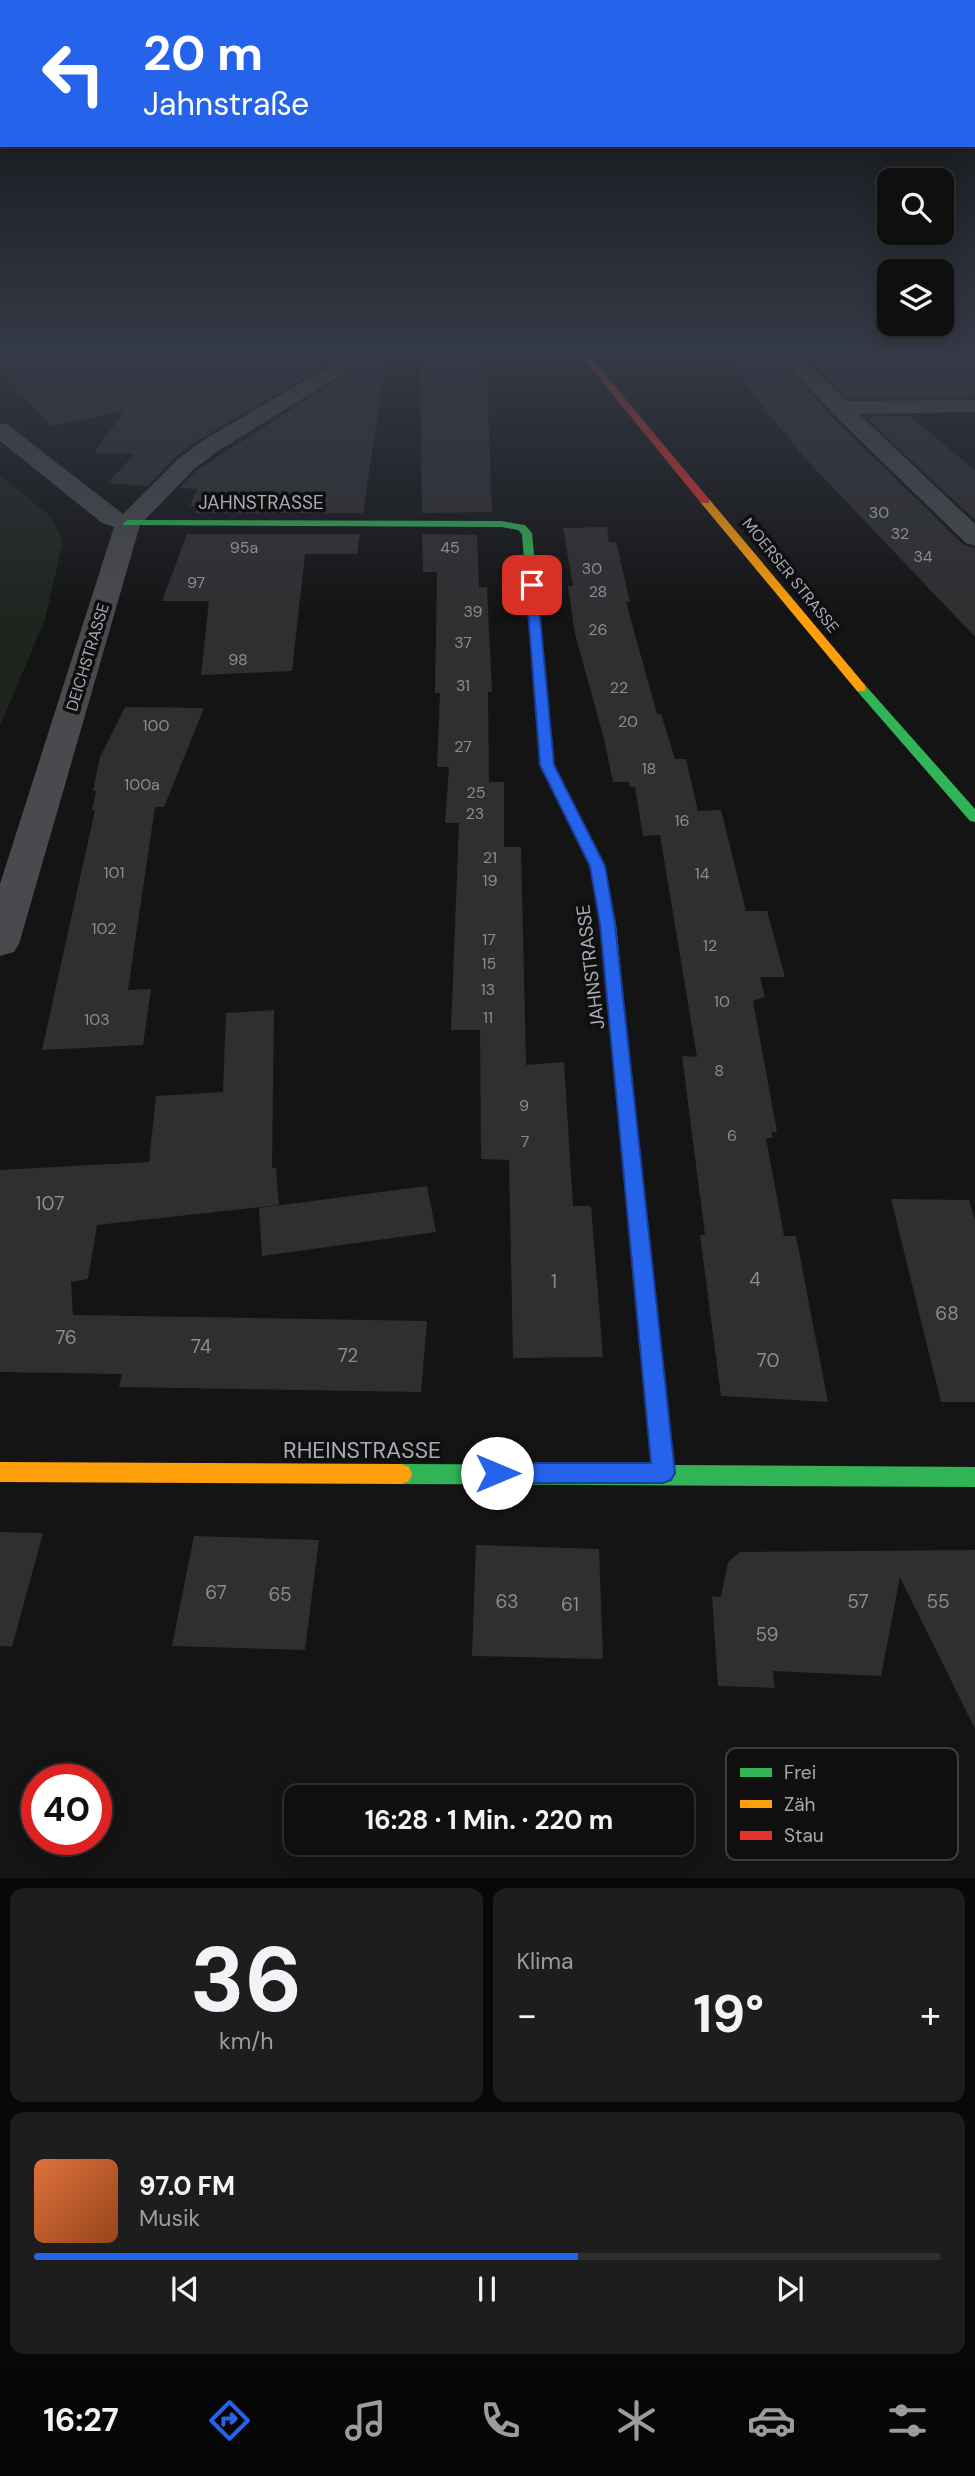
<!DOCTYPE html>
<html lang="de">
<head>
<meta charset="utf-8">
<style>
	body { margin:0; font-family:"DM Sans",sans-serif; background:#1d1d1e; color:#f1f3f6; height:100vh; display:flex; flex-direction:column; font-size:26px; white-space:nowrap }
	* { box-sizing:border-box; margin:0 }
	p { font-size:23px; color:#9b9c9f }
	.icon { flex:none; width:38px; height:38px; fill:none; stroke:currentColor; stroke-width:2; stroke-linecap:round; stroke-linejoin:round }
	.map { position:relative; height:1878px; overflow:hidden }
	.details { display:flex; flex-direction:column; gap:10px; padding:10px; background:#080809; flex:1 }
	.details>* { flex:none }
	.guide { position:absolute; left:0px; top:0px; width:976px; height:147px; box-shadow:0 4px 18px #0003,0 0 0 2px #2f2f30; background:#2563eb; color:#fff; overflow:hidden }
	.fabs { position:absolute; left:877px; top:168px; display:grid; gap:14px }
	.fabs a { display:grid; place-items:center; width:77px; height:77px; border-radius:14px; background:#0f0f10; box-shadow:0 4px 18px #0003,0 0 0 2px #2f2f30; font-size:35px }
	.speed { position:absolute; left:21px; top:1764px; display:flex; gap:14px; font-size:35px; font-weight:700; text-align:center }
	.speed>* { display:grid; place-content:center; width:91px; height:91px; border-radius:50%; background:#0f0f10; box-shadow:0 4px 18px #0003,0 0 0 2px #2f2f30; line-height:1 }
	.speed .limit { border:10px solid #d22; background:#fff; color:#111 }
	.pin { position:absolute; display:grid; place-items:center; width:60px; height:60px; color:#fff; margin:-30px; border-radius:14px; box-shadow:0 4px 10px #0006 }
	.me { position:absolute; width:77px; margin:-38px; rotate:90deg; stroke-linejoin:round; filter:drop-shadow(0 0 5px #0008) }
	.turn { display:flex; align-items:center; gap:24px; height:147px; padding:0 28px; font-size:32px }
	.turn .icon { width:91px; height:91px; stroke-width:2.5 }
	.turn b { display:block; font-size:49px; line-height:60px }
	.big { font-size:52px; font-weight:700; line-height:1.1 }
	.details .card { flex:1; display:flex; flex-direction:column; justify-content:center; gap:10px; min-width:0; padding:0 24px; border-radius:14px; background:#1d1d1e }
	.details .dial { align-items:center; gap:0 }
	.dial b { font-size:91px; line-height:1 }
	.song { display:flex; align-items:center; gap:21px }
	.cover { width:84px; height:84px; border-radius:10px; background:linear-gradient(135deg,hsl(20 70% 55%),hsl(20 70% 35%)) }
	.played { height:7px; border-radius:4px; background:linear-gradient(90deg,#2563eb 60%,#2f2f30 60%) }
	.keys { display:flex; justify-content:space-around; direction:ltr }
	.heat { display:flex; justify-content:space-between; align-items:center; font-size:38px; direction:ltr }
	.details .tiles { flex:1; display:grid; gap:10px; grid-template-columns:1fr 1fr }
	.card:last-child { grid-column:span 2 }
	.trip { position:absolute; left:284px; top:1785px; width:410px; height:70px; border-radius:14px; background:#0f0f10; box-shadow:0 4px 18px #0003,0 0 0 2px #2f2f30; font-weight:700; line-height:70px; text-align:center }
	.tab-bar { display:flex; height:112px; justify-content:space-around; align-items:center; background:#060606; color:#9b9c9f }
	.tab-bar .icon { width:49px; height:49px }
	.tab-bar .selected { color:#2563eb }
	.tab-bar b { font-size:32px; color:#f1f3f6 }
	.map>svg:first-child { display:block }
	.green { fill:#1e251f }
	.building { fill:#2f2f30 }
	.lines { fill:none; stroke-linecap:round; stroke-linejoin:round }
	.street { fill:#494a4d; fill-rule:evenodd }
	.fast { fill:#30b455; fill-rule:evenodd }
	.slow { fill:#ff9f0a; fill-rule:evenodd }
	.jam { fill:#e5322d; fill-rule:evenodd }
	.route { fill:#2563eb; stroke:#184099; stroke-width:2 }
	.labels { text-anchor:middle; stroke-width:7; stroke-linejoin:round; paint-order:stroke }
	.number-label { font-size:16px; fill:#898c93 }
	.far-street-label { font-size:16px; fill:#a7abb4; stroke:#0f0f10 }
	.street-label { font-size:19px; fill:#a7abb4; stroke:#0f0f10 }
	.near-number-label { font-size:19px; fill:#898c93 }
	.near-street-label { font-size:23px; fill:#a7abb4; stroke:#0f0f10 }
	.key { fill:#0f0f10; stroke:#3d3e41; stroke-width:2 }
	.key-label { font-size:19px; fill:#a7abb4 }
</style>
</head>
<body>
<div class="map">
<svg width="975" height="1878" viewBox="0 0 975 1878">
	<rect width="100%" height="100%" fill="#141415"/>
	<path class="green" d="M0 475 51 517 63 541 45 619 0 726Z"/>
	<g class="building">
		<path d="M0 353H347L200 439 176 457 148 486 107 483 135 454 94 453 124 411 51 426 0 371Z"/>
		<path d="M378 353H387L363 513H195L197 506H190L197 489 179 488 196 471Z"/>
		<path d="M420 353H486L492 512 422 513Z"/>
		<path d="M720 353H775L830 415 964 545 975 548V637L804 457Z"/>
		<path d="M803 353H975V397L847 398Z"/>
		<path d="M909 416 975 470V520L865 417Z"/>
		<path d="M607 527 609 542H616L630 602H626L657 714H661L675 759H686L698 811 721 810 746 911H767L785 977H760L765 997 753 1001 777 1132H771L773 1138H766L784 1236H796L828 1402 721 1396 700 1235H705L682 1056 697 1057 660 835 643 836 635 787H630L629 782H613L604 739 575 634 568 586H573L563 528Z"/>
		<path d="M187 534H360L357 554H305L292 671 201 675 209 601H162Z"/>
		<path d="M422 534 477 535 479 587H487L492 692H488L489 782H504V847H521L526 1065 564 1062 573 1206H591L603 1357 513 1358 509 1160 481 1159 480 1030H451L459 823H445L449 767H437L440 693H435L437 572H423Z"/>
		<path d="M125 707 204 708 164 807H155L128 990 151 989 143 1045 42 1050 95 810H92L96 791H93L100 757Z"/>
		<path d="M274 1010 272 1168H276L279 1205 97 1225 88 1279 71 1282 73 1315 427 1321 421 1392 119 1387 122 1374 0 1372V1170L149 1162 156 1096 223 1092 226 1013Z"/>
		<path d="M427 1186 436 1232 262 1256 259 1208Z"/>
		<path d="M891 1199 969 1200 975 1220V1402H941Z"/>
		<path d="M0 1532 43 1533 12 1647 0 1646Z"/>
		<path d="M194 1536 319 1540 305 1650 172 1646Z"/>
		<path d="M476 1545 599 1549 603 1659 472 1656Z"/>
		<path d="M975 1550V1729L900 1577 881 1676 773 1671 775 1688 718 1686 712 1596 721 1597 728 1562 740 1552Z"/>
	</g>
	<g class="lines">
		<g class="street">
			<path d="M352 353H376L218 451 194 469 140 525 19 944 14 952 0 956V884L114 527 102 523 0 441V423L8 425 123 514 178 459 202 441Z"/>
			<path d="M778 353H799L846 401 975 400V412L859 414 975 524V546L966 543 832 413Z"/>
		</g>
		<g class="fast">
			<path d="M128 520 501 521 525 525 532 533 554 764 604 866 616 924 621 973 619 977H607L605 973 600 924 590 866 540 764 522 534 518 530 501 527 124 525 123 523Z"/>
			<path d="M861 684 865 685 975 809V822L970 821 857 691V685Z"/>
			<path d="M642 1260 649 1262 652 1268 674 1465 975 1467V1487L401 1484 393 1481 390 1474 393 1467 401 1464 651 1465 632 1268 635 1262Z"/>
		</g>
		<g class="slow">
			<path d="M705 498 709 499 865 685V691H857L701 503 700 501Z"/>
			<path d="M613 968 621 973 652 1268 649 1274 642 1276 635 1274 632 1268 605 973Z"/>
			<path d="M0 1462 401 1464 409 1467 412 1474 409 1481 401 1484 0 1482Z"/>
		</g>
		<path class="jam" d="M579 353H587L709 499V503H701Z"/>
	</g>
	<linearGradient id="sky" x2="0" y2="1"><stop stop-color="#0b0b0c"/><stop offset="0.57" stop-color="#343a46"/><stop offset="1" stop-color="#343a46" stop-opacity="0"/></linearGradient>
	<rect width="975" height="616" fill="url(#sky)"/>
	<path class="route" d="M532 582 537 585 554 765 605 866 615 924 675 1473 671 1480 663 1483H497L489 1480 486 1473 489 1466 497 1463H651L600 924 590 866 540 765 526 585Z"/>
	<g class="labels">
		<g class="number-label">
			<text x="879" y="518">30</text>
			<text x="900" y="539">32</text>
			<text x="244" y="553">95a</text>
			<text x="450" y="553">45</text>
			<text x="923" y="562">34</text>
			<text x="592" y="574">30</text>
			<text x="196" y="588">97</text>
			<text x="598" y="597">28</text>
			<text x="473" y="617">39</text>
			<text x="598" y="635">26</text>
			<text x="463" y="648">37</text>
			<text x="238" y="665">98</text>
			<text x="463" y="691">31</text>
			<text x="619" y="693">22</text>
			<text x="628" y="727">20</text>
			<text x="156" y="731">100</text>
			<text x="463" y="752">27</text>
			<text x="649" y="774">18</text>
			<text x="142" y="790">100a</text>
			<text x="476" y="798">25</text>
			<text x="475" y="819">23</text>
			<text x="682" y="826">16</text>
			<text x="490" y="863">21</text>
			<text x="114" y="878">101</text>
			<text x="702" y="879">14</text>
			<text x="490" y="886">19</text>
			<text x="104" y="934">102</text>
			<text x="489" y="945">17</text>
			<text x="710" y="951">12</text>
			<text x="489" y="969">15</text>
			<text x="488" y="995">13</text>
			<text x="722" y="1007">10</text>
			<text x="488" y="1023">11</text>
			<text x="97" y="1025">103</text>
			<text x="719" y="1076">8</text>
			<text x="524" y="1111">9</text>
			<text x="732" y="1141">6</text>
			<text x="525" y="1147">7</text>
		</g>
		<g class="far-street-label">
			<text transform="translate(791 575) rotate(51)" y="6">MOERSER STRASSE</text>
			<text transform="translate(87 657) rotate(-73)" y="6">DEICHSTRASSE</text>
		</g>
		<g class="street-label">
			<text x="261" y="509">JAHNSTRASSE</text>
			<text transform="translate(590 967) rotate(-97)" y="7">JAHNSTRASSE</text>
		</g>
		<g class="near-number-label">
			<text x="50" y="1210">107</text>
			<text x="755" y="1286">4</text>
			<text x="554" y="1288">1</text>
			<text x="947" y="1320">68</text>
			<text x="66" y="1344">76</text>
			<text x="201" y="1353">74</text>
			<text x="348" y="1362">72</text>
			<text x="768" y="1367">70</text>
			<text x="216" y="1599">67</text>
			<text x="280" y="1601">65</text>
			<text x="507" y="1608">63</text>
			<text x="858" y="1608">57</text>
			<text x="938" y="1608">55</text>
			<text x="570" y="1611">61</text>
			<text x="767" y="1641">59</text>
		</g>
		<g class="near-street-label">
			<text x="362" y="1458">RHEINSTRASSE</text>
		</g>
	</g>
	<rect x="726" y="1748" width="232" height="112" rx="10" class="key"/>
	<rect x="740" y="1768" width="32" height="9" fill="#30b455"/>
	<rect x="740" y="1800" width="32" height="8" fill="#ff9f0a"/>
	<rect x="740" y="1831" width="32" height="9" fill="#e5322d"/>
	<g class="key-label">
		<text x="784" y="1779">Frei</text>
		<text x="784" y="1811">Zäh</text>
		<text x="784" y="1842">Stau</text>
	</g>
</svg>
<div class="fabs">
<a><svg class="icon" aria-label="search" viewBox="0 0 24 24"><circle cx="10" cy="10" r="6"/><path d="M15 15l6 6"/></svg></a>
<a><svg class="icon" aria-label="layers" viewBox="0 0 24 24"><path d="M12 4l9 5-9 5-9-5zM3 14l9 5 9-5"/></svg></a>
</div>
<div class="speed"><div class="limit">40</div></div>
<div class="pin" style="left:532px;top:585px;background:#d93025"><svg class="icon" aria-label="arrive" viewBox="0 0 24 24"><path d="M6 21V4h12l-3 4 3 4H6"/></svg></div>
<svg class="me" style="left:497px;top:1473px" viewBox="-20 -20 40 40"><circle r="19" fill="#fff"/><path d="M0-13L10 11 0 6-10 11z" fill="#2563eb"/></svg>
<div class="trip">16:28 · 1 Min. · 220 m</div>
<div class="guide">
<div class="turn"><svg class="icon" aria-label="left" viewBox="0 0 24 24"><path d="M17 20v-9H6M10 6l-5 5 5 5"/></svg><div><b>20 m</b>Jahnstraße</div></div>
</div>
</div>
<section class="details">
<div class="tiles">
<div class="card dial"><b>36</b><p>km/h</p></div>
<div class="card"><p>Klima</p>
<div class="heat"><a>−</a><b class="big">19°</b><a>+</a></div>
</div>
<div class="card">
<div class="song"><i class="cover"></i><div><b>97.0 FM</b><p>Musik</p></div></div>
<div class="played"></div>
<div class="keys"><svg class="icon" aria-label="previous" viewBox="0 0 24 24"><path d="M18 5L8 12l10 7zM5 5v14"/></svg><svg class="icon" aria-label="pause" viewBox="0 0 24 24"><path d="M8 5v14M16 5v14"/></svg><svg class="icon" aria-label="next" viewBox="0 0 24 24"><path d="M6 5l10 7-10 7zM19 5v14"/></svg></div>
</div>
</div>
</section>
<nav class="tab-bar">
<b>16:27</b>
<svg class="icon selected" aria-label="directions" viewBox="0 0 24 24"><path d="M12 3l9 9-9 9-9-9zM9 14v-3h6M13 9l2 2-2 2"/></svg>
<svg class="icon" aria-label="music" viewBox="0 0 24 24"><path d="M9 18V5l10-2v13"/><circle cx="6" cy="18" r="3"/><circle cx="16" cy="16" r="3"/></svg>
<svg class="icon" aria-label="phone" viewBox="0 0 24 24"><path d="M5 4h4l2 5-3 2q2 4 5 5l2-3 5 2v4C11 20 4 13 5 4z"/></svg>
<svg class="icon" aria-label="climate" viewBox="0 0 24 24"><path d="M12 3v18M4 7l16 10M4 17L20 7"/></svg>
<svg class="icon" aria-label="car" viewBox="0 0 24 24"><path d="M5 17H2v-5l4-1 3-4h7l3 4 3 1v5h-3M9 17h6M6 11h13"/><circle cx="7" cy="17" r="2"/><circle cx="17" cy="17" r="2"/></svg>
<svg class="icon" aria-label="filters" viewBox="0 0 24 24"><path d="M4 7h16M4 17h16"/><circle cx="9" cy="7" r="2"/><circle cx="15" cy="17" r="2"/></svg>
</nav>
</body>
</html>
